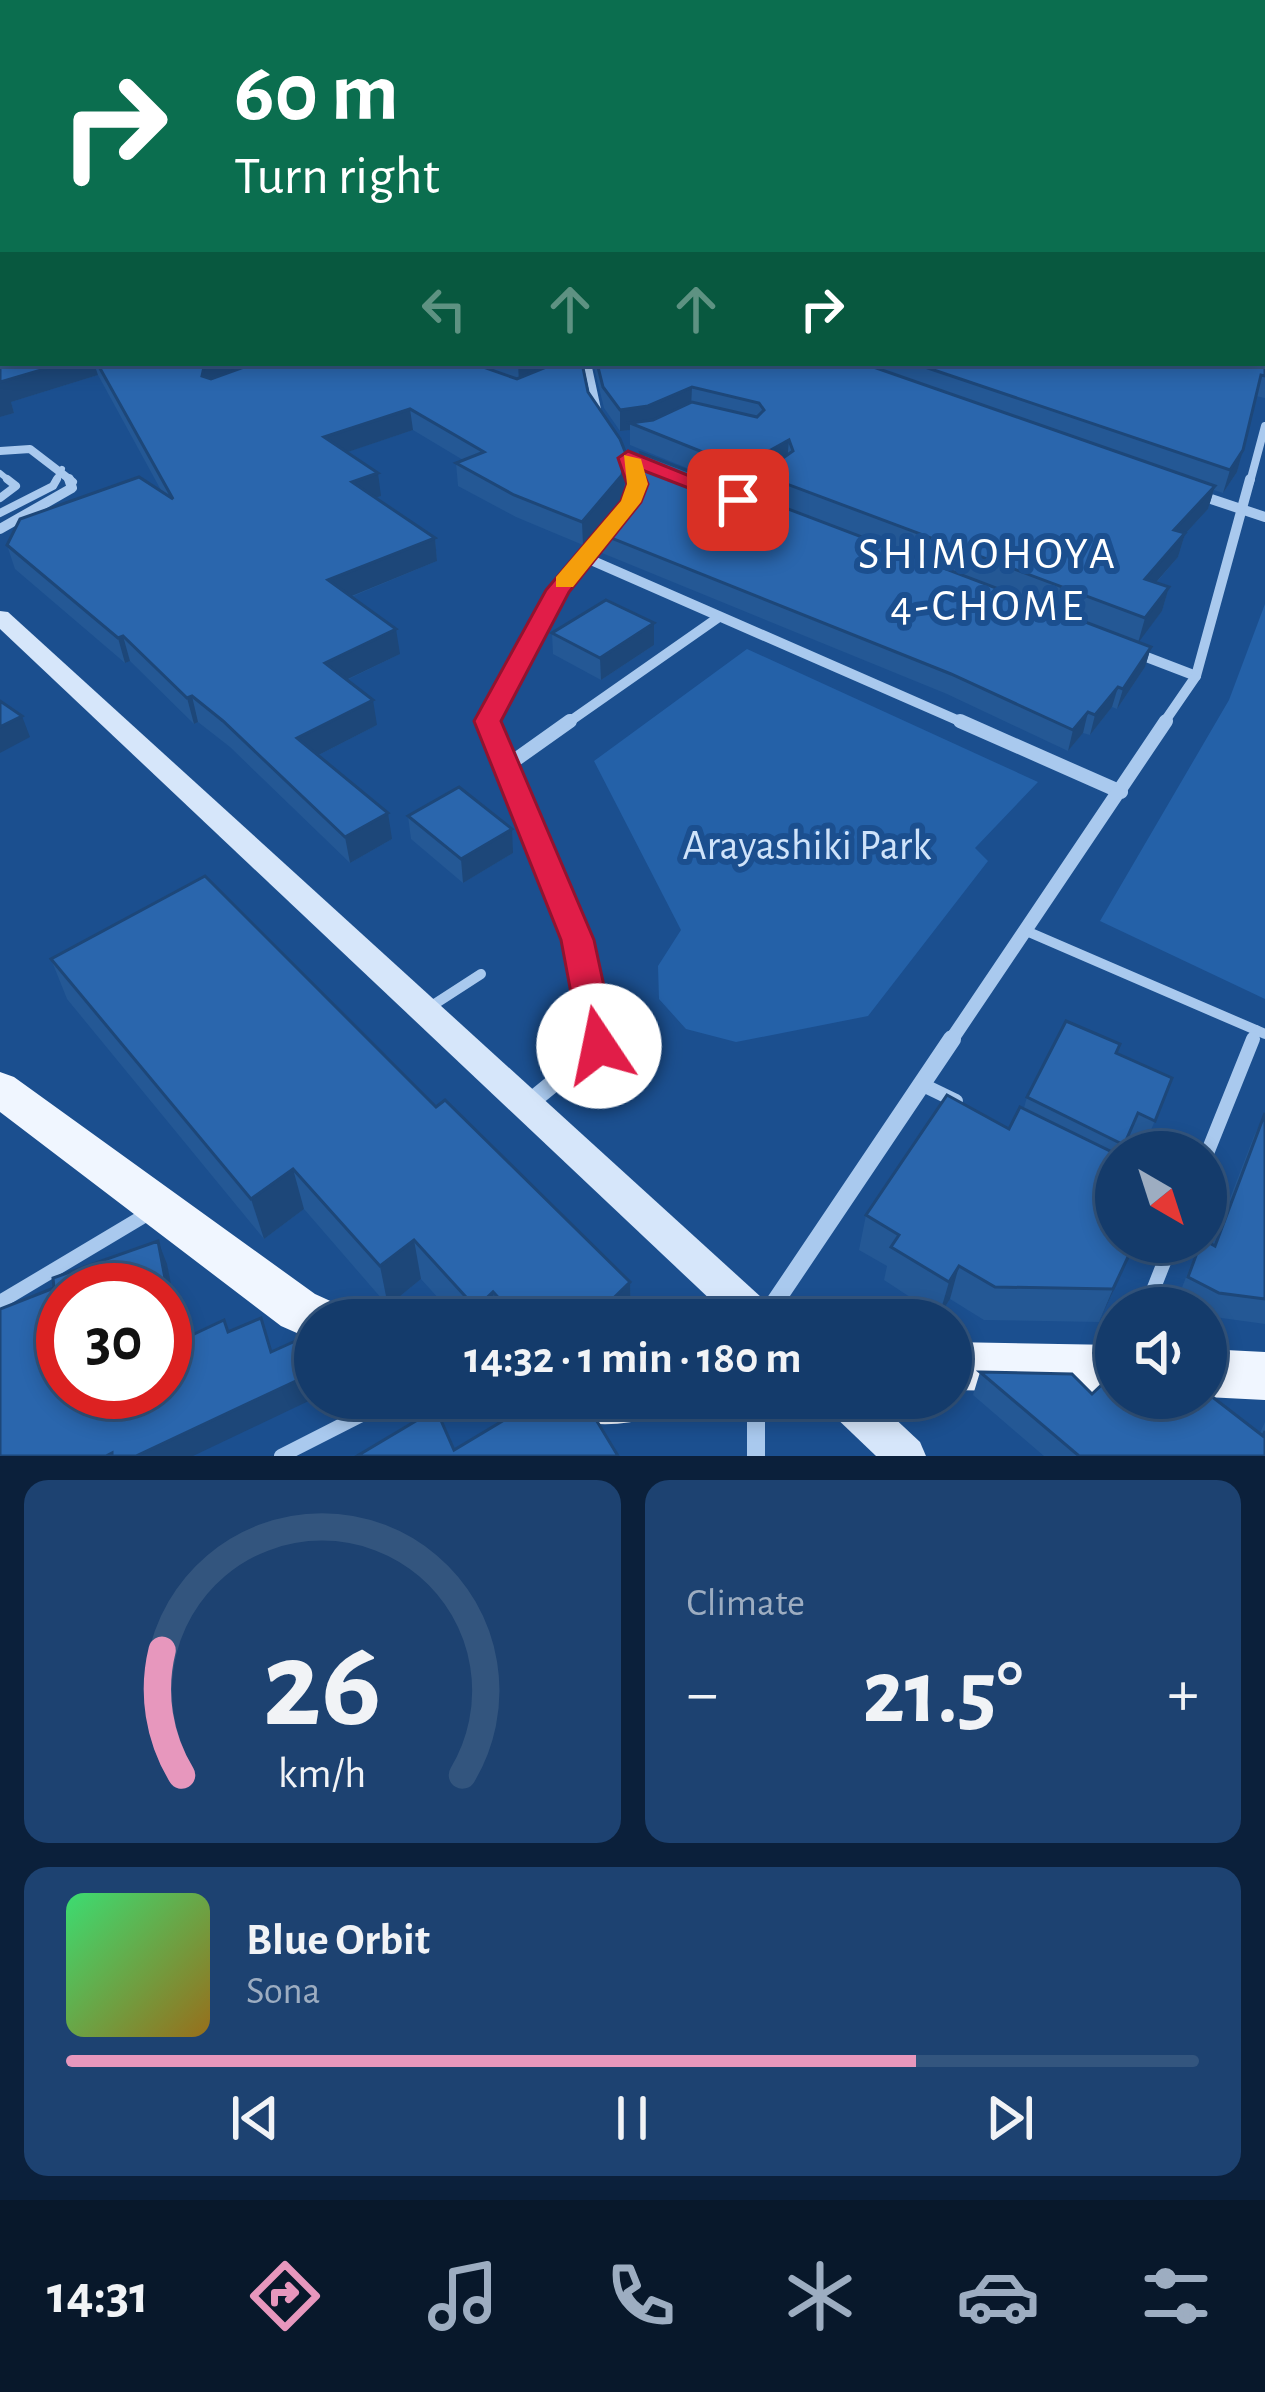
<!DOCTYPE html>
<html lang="en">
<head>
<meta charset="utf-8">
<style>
	body { margin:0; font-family:"Alegreya Sans",sans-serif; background:#1d4271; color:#f1f3f6; height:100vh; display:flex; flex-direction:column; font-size:45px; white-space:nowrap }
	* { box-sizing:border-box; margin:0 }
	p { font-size:39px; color:#9dadc1 }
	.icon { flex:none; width:66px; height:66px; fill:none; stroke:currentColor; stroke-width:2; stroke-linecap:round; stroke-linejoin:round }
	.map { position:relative; height:1456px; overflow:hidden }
	.details { display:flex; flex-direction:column; gap:24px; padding:24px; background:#0b203b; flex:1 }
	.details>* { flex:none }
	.top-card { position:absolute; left:0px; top:0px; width:1266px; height:366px; box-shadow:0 6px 18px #0003,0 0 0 3px #33557e; background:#0b6e4f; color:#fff; overflow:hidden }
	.needle { width:78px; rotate:141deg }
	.controls { position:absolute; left:1095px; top:1131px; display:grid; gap:24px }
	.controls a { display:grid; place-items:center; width:132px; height:132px; border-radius:50%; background:#143b6b; box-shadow:0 6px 18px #0003,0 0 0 3px #33557e; font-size:60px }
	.speed { position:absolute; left:36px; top:1263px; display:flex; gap:24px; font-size:60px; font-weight:700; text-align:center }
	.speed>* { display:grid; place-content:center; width:156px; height:156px; border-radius:50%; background:#143b6b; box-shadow:0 6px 18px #0003,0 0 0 3px #33557e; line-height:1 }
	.speed .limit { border:18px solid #d22; background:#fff; color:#111 }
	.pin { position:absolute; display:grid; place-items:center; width:102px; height:102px; color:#fff; margin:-51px; border-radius:24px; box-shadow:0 6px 18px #0006 }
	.me { position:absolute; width:132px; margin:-66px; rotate:349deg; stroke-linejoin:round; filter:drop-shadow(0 0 9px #0008) }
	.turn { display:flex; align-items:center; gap:42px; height:252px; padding:0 36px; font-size:54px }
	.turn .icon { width:156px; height:156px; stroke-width:2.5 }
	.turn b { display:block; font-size:84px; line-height:102px }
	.lanes { display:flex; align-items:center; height:114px; padding:0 36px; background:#0003; justify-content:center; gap:60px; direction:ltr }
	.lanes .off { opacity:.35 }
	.big { font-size:90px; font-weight:600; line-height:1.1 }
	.details .tile { flex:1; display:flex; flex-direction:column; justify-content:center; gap:18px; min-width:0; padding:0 42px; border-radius:24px; background:#1d4271 }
	.details .dial { align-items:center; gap:0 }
	.dial svg { height:312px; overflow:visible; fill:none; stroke:#33557e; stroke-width:7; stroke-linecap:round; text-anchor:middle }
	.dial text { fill:#f1f3f6; stroke:none }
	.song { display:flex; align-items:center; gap:36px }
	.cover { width:144px; height:144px; border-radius:18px; background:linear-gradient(135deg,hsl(140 70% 55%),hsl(40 70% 35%)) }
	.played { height:12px; border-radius:6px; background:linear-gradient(90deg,#e797bd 75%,#33557e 75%) }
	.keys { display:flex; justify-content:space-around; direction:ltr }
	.heat { display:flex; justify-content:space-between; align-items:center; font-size:66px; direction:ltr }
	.details .tiles { flex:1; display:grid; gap:24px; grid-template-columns:1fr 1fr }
	.tile:last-child { grid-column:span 2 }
	.trip { position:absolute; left:294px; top:1299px; width:678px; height:120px; border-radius:60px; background:#143b6b; box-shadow:0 6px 18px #0003,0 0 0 3px #33557e; font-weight:600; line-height:120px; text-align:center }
	.menu { display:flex; height:192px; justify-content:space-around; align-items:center; background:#08182b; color:#9dadc1 }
	.menu .icon { width:84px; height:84px }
	.menu .current { color:#e797bd }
	.menu b { font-size:54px; color:#f1f3f6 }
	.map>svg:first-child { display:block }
	.green { fill:#2461a8 }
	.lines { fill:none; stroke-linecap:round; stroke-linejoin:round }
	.lane-far3 { stroke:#a9c9ee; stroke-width:6 }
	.lane-far2 { stroke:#a9c9ee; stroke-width:8 }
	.lane-far1 { stroke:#a9c9ee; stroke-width:10 }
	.lane { stroke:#a9c9ee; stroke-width:14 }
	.street-far3 { stroke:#a9c9ee; stroke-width:8 }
	.street-far2 { stroke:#a9c9ee; stroke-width:10 }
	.street-far1 { stroke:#a9c9ee; stroke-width:14 }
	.street { stroke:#a9c9ee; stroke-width:18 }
	.secondary { fill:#d6e6fa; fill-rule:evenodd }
	.primary { fill:#f0f6ff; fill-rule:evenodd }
	.wall { fill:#245895 }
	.shaded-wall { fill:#1d4779 }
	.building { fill:#2a66ad; stroke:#1d4779; stroke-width:3; fill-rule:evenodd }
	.route { fill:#e11d48; stroke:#92132f; stroke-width:3 }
	.slow { fill:#f59e0b }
	.labels { text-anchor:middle; stroke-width:12; stroke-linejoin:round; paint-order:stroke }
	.park-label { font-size:42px; fill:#cfe3fa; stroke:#1b4f8f }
	.neighbourhood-label { font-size:45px; letter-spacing:3px; fill:#fff; stroke:#1b4f8f }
</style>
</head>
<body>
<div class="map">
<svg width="1265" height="1456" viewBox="0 0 1265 1456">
	<rect width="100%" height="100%" fill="#1b4f8f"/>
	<g class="green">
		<path d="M1265 604V999L1100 921 1229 700Z"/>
		<path d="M747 649 1038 782 975 848 988 861 868 1016 736 1042 686 1029 659 999 658 966 681 930 594 761Z"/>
	</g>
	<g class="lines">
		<g class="lane-far3">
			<path d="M0 473 11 482"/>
			<path d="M55 482 62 469"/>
		</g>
		<g class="lane-far2">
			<path d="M0 498 16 486 7 479"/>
			<path d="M0 513 53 486 57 479"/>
		</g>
		<g class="lane-far1">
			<path d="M1024 930 1265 1034"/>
			<path d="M430 1007 481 974"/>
			<path d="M1251 1042 1256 1030"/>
		</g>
		<g class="lane">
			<path d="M923 1085 956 1101"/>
			<path d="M1206 1156 1253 1039"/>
			<path d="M0 1302 149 1213"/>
			<path d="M1146 1308 1172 1242"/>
			<path d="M281 1456 395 1398"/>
		</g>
		<g class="street-far3">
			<path d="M587 363 598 414"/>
			<path d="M616 441 636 482"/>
			<path d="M0 451 30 449 73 482"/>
			<path d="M1250 482 1265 426"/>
		</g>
		<g class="street-far2">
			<path d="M1196 494 1265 517"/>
			<path d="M625 508 637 485 634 479"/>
			<path d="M0 529 72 488 69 479"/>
			<path d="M584 557 966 724"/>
			<path d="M1136 653 1196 676"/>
			<path d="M488 724 558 590 612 524"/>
			<path d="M566 724 719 617"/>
			<path d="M1163 724 1196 676 1250 479"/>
		</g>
		<g class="street-far1">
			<path d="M487 721 578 940 598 1042"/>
			<path d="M960 721 1121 792"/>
			<path d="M508 765 570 721"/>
			<path d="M950 1042 1166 721"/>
		</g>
		<g class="street">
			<path d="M529 1103 599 1046 598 1039"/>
			<path d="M763 1320 952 1039"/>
			<path d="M756 1456V1418L774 1398"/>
		</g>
		<g class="secondary">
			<path d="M3 266V274L0 275V267Z"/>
			<path d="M0 611 8 612 772 1307 778 1320H732L0 629Z"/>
			<path d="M824 1398H873L920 1442 926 1456H876L830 1412Z"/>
		</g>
		<g class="primary">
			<path d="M0 1072 14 1077 315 1294 337 1304 344 1320H315V1341L281 1326 0 1112Z"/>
			<path d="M951 1342 1116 1345V1393L951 1390Z"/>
			<path d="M1206 1349 1265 1352V1400L1206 1397Z"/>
			<path d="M550 1398H660L653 1416C624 1427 586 1427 557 1416Z"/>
		</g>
	</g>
	<g class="wall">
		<path d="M1265 255V398L1256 396 1237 472 1223 493 1214 490 1208 509 1185 534 1178 557 1156 583 1169 587 1162 611 1138 642 1151 647 1145 667 1117 709 1112 707 1090 735 1083 733 1068 751 947 694 602 553 601 534 639 489 642 474 641 453 958 574 758 497 759 478 739 489 630 445V430L620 431 604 408 593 363H1263Z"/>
		<path d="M0 316 3 363H582L588 392 626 477 622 498 583 545 516 517 458 486 456 463 463 460 413 430 347 452 381 496 375 498 435 538 437 561 351 597 400 654 347 680 377 725 319 755 392 839 350 863 230 747 198 722 194 724 130 661 125 663 15 569 7 545 162 492 98 375 11 402 14 413 0 417Z"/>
		<path d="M552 633 654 645 601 680 553 654Z"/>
		<path d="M408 816 513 853 463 883 411 839Z"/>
		<path d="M51 959 436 1107 630 1282 631 1320H458L421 1279 388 1306 304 1209 264 1239 67 999Z"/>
		<path d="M1116 1053 1172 1078 1145 1145 1128 1137 1122 1152H1116V1242H1136L1099 1322 984 1320 950 1299 939 1316 884 1280 887 1266 859 1250 866 1215 1009 1129 1024 1108 1027 1097Z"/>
		<path d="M1265 1113V1324L1207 1316 1206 1308H1192L1177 1300 1200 1242 1212 1245 1254 1136Z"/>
		<path d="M980 1372 1092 1394 1260 1433 1265 1422V1456H1044L973 1395Z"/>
	</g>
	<g class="shaded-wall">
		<path d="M2 243 3 262 0 263V244Z"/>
		<path d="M65 363H94L98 375 11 402 14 413 0 417V382Z"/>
		<path d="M214 363H270L207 397 202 376 204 367Z"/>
		<path d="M518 363H563L519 383Z"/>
		<path d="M692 387 691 408 648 428 630 423V430L620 431V410Z"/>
		<path d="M410 409 413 430 327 459 324 437Z"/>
		<path d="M789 440 787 462 760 474 759 478 739 489 740 467Z"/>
		<path d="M1243 450 1237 472 1223 493 1230 470Z"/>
		<path d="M626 454V477L622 498 583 545 582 522Z"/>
		<path d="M378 473 381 496 355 505 352 482Z"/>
		<path d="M1215 486 1208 509 1185 534 1178 557 1138 603 1145 579 1174 530Z"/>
		<path d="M435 538 437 561 332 604 328 580Z"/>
		<path d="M1169 587 1162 611 1138 643 1145 618Z"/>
		<path d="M654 623V645L601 680 600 658Z"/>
		<path d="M396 629 400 654 329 688 325 663Z"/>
		<path d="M123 636 130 661 125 663 118 638Z"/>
		<path d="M1151 647 1145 667 1117 709 1123 689Z"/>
		<path d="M1118 687 1112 707 1090 735 1095 715Z"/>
		<path d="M192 696 198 722 194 724 187 698Z"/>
		<path d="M373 700 377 725 303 763 297 738Z"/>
		<path d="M1088 712 1083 733 1068 751 1073 730Z"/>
		<path d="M22 716 30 737 0 753V727Z"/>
		<path d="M388 813 392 839 350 863 345 837Z"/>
		<path d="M512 829 513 853 463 883 461 859Z"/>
		<path d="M293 1169 304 1209 264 1239 251 1199Z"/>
		<path d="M414 1240 421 1279 388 1306 380 1266Z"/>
		<path d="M158 1241 167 1264 187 1365 177 1342Z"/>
		<path d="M1136 1242 1099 1322 1113 1289Z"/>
		<path d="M959 1266 950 1299 939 1316 949 1282Z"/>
		<path d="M630 1282 631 1320H591Z"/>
		<path d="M493 1292 497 1320H478L476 1308Z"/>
		<path d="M315 1372V1398L193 1456H136Z"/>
	</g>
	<g class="building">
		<rect x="0" y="154" width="3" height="90"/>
		<path d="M1263 255H1265V376L1261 375 1243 450 1230 470 913 363H1263Z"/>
		<path d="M3 315V363H65L0 382V316Z"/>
		<path d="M97 363H214L204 367 202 376 211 379 255 363H472L517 379 556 363H582L588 392 620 439 626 454 622 475 582 522 514 495 456 463 484 452 410 409 324 437 378 473 352 482 435 538 328 580 396 629 325 663 373 700 297 738 388 813 345 837 223 721 192 696 187 698 123 636 118 638 7 545 20 519 139 477 173 499Z"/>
		<path d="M597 363H862L1215 486 1174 530 1185 533 1145 579 1169 587 1145 618 760 474 793 451 789 440 740 467 630 423 653 420 692 402 757 417 764 410 759 403 692 387 648 406 620 410 603 387Z"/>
		<path d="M641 453 1151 647 1123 689 1118 687 1095 715 1088 712 1073 730 951 674 601 534 639 489 645 463Z"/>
		<path d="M606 600 654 623 600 658 552 633Z"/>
		<path d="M0 701 22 716 0 727Z"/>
		<path d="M459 787 512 829 461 859 408 816Z"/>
		<path d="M205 876 436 1107 445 1100 630 1282 591 1320H519L493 1292 476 1308 414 1240 380 1266 293 1169 251 1199 51 959Z"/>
		<path d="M1066 1021 1120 1044 1116 1053 1172 1078 1155 1121 1138 1113 1124 1145 1027 1097Z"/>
		<path d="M947 1095 1009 1129 1020 1107 1116 1154V1242H1135L1113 1289 995 1287 959 1266 949 1282 891 1247 899 1235 866 1215Z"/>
		<path d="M1265 1113V1299L1219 1293 1188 1277 1201 1242 1206 1241 1215 1246Z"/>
		<path d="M158 1241 177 1342 224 1320 228 1332 261 1318 271 1352 311 1334 315 1346V1372L136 1456H112V1453L106 1456H0V1309L54 1288 53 1278ZM63 1290H165V1392H63Z"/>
		<path d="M980 1372 1072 1374 1092 1394 1112 1375H1116V1398H1206V1392L1263 1436 1265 1431V1456H1079Z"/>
		<path d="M534 1402 592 1413 618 1456H357L436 1409 454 1450Z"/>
	</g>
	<linearGradient id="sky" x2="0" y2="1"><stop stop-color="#0f2b4f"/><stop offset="0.43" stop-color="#39639b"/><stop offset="1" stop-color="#39639b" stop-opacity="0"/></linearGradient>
	<rect width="1265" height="358" fill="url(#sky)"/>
	<path class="route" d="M628 451 749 500 746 504H730L642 470 648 484 641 502 569 592 501 721 594 940 617 1046 611 1056 599 1060 586 1056 581 1046 561 940 474 721 546 590 621 501 627 484 618 458Z"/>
	<path class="slow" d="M624 455 641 459 648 484 641 502 573 587H556V577L621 501 627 484Z"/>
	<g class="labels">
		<g class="park-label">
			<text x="807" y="859">Arayashiki Park</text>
		</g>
		<g class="neighbourhood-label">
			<text x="988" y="568">SHIMOHOYA<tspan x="988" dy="52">4-CHOME</tspan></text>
		</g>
	</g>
</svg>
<div class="controls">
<a><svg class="needle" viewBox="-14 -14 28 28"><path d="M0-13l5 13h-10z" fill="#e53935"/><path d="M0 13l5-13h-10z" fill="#9dadc1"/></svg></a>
<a><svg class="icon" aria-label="sound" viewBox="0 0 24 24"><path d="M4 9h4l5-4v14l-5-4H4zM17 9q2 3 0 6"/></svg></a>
</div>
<div class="speed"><div class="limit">30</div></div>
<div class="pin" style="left:738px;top:500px;background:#d93025"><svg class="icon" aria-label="arrive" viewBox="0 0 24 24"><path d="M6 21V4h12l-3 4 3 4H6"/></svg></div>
<svg class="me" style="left:599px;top:1046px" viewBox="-20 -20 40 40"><circle r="19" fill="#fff"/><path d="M0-13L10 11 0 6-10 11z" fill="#e11d48"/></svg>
<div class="trip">14:32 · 1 min · 180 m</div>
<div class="top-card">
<div class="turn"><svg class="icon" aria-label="right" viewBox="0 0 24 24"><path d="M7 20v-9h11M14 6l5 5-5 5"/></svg><div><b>60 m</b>Turn right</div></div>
<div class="lanes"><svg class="icon off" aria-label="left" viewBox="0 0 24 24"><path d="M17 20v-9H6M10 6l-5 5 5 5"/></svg><svg class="icon off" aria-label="ahead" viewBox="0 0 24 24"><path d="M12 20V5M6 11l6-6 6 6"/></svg><svg class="icon off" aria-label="ahead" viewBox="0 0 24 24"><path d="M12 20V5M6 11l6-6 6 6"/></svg><svg class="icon" aria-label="right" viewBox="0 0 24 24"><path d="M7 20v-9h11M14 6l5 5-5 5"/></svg></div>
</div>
</div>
<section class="details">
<div class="tiles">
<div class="tile dial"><svg viewBox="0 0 100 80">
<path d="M14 69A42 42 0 1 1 86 69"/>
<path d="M14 69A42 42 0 0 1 9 37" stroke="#e797bd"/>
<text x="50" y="56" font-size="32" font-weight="700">26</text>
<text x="50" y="72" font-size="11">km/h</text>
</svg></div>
<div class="tile"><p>Climate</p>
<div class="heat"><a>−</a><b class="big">21.5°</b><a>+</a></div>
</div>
<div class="tile">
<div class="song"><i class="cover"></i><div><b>Blue Orbit</b><p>Sona</p></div></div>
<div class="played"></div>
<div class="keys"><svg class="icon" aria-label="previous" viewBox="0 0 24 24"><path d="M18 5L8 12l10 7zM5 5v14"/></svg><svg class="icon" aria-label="pause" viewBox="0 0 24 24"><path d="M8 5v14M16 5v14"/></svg><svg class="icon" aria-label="next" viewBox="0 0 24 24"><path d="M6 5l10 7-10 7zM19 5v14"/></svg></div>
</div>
</div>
</section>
<nav class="menu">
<b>14:31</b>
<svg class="icon current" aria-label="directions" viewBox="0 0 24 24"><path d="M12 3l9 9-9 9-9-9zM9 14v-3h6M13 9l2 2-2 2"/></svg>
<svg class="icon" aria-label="music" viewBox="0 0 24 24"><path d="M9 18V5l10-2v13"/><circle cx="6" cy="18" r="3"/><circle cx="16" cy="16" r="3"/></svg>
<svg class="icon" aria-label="phone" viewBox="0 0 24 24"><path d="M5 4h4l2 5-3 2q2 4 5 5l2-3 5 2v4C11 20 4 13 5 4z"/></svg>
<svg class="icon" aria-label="climate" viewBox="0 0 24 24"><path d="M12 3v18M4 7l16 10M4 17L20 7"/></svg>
<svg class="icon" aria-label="car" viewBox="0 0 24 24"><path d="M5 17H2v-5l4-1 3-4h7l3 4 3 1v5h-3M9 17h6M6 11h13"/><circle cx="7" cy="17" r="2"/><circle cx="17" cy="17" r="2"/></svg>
<svg class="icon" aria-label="filters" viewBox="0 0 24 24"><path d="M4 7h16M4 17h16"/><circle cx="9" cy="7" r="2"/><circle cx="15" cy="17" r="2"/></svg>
</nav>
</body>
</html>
